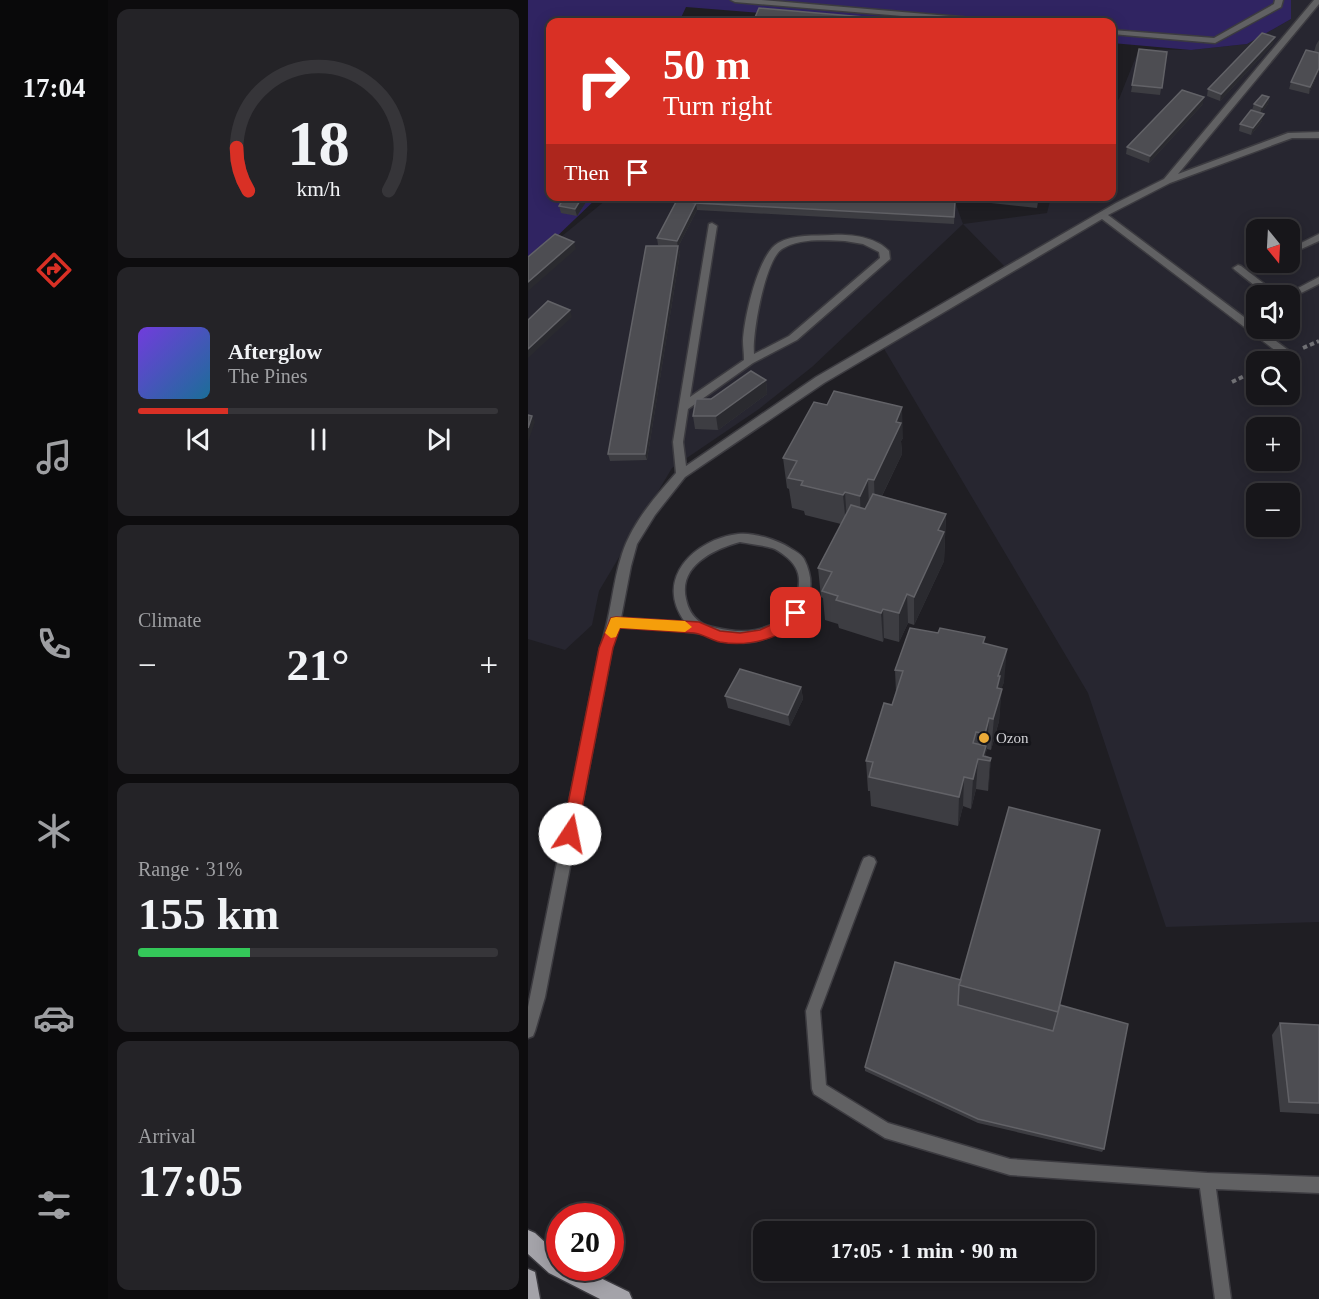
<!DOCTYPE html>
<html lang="en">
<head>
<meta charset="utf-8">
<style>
	body { margin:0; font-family:"Times New Roman",serif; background:#242327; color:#f1f3f6; height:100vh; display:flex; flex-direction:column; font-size:22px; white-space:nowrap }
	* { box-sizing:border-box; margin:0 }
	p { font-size:20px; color:#9e9fa2 }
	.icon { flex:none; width:33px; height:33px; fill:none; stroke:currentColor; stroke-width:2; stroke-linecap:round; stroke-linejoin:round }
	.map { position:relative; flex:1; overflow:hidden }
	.panel { display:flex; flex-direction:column; gap:9px; padding:9px; background:#0d0c0e; width:420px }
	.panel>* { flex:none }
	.top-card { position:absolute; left:18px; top:18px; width:570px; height:183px; border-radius:12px; box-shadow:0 3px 15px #0003,0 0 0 2px #363539; background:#d93025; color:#fff; overflow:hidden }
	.needle { width:39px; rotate:162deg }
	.tools { position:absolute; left:718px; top:219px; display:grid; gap:12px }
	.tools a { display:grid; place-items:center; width:54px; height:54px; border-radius:12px; background:#17161a; box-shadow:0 3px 15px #0003,0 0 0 2px #363539; font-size:30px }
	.speed { position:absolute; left:18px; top:1203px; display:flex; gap:12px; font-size:30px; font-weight:700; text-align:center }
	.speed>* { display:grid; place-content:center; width:78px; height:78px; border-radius:50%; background:#17161a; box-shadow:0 3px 15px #0003,0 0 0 2px #363539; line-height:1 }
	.speed .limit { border:9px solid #d22; background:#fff; color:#111 }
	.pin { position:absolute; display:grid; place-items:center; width:51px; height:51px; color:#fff; margin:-26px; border-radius:12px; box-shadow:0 3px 9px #0006 }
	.me { position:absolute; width:66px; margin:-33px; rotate:11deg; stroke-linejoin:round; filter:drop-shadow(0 0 4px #0008) }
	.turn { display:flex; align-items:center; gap:21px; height:126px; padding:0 18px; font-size:27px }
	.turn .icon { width:78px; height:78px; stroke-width:2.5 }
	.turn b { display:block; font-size:42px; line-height:51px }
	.then { display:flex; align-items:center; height:57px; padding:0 18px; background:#0003; gap:12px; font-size:22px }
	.big { font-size:45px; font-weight:800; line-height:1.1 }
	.panel .widget { flex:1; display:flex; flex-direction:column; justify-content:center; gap:9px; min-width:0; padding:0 21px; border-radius:12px; background:#242327 }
	.panel .dial { align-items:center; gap:0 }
	.dial svg { height:156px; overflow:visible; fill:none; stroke:#363539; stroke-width:7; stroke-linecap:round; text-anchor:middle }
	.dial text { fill:#f1f3f6; stroke:none }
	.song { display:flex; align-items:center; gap:18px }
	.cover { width:72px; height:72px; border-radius:9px; background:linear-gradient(135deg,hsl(260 70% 55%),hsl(200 70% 35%)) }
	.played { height:6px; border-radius:3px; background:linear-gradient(90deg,#d93025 25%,#363539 25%) }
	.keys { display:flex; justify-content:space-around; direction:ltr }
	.heat { display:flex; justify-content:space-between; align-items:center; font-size:33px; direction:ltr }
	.charge { height:9px; border-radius:4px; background:linear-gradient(90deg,#34c759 31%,#363539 0) }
	.trip { position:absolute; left:225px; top:1221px; width:342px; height:60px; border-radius:12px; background:#17161a; box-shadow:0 3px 15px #0003,0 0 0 2px #363539; font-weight:800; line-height:60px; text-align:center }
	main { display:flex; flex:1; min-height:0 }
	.tabs { display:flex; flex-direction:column; width:108px; justify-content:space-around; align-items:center; background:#09090a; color:#9e9fa2 }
	.tabs .icon { width:42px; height:42px }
	.tabs .on { color:#d93025 }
	.tabs b { font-size:27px; color:#f1f3f6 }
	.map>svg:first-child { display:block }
	.built { fill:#272630; fill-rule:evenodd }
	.green { fill:#302462 }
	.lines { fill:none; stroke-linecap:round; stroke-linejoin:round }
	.lane-casing { stroke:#3c3b40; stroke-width:3 }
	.primary-casing { stroke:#3c3b40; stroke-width:3 }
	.path { stroke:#717175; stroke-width:4; stroke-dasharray:4.5 3; stroke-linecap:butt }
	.lane { fill:#616163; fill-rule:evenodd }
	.primary { fill:#a4a3a9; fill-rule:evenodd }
	.wall { fill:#3d3d42 }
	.shaded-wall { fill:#2a2a2f }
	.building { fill:#4d4d52; stroke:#626267; stroke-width:1.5 }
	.route { fill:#d93025; stroke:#8d1f18; stroke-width:1.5 }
	.slow { fill:#f59e0b }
	.poi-dot { fill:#eaaa38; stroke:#15151a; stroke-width:2 }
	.labels { text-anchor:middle; stroke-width:6; stroke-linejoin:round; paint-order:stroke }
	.poi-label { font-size:15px; fill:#d2d2d6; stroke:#15151a; text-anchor:start }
</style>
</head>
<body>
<main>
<nav class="tabs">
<b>17:04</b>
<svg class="icon on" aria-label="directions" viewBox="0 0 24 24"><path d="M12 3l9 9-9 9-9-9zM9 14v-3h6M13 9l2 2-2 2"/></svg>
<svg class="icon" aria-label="music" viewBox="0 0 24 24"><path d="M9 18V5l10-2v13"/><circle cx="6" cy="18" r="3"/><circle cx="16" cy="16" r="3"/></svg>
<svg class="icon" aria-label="phone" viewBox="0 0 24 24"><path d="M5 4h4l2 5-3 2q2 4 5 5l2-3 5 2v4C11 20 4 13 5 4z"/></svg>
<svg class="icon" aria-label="climate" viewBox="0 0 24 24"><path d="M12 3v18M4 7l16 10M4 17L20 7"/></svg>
<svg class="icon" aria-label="car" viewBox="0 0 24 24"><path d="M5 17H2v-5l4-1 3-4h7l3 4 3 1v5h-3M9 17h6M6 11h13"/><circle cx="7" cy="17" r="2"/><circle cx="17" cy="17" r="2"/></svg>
<svg class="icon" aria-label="filters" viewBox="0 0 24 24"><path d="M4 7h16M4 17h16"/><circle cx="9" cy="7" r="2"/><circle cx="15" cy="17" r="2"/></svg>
</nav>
<section class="panel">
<div class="widget dial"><svg viewBox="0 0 100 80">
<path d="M14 69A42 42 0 1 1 86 69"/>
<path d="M14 69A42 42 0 0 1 8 47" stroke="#d93025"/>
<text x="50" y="56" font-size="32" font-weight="700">18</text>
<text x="50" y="72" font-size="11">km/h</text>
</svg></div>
<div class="widget">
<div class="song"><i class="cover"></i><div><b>Afterglow</b><p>The Pines</p></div></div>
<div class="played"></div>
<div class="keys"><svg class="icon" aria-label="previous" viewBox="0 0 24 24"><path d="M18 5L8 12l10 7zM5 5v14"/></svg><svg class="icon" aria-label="pause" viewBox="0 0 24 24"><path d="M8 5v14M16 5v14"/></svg><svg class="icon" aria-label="next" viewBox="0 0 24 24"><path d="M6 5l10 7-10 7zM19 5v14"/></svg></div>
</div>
<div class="widget"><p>Climate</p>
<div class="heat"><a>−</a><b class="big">21°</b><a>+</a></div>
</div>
<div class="widget"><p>Range · 31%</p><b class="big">155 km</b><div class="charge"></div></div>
<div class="widget"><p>Arrival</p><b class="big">17:05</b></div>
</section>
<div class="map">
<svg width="791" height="1299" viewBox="0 0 791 1299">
	<rect width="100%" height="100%" fill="#1f1e23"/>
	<path class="built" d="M763 0H791V922L638 927 560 693 355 347 480 270 435 224 284 367 231 409 144 468 71 591 64 625 37 650 0 639V264L6 259 78 200 95 196 410 197 426 199 435 224 519 213 523 197 584 196V105L591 99 611 49 663 50 719 44 763 19ZM729 230H762V262H729ZM729 296H762V328H729ZM729 362H762V394H729ZM729 428H762V460H729ZM729 494H762V526H729Z"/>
	<path class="green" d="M0 0H763V19L719 44 663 50 584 43V22H344L158 7 151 22H22V196L70 197 0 264Z"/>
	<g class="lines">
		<g class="lane-casing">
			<g id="lane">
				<path d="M203 0H234L468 20 472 22H446L207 2Z"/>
				<path d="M747 0H755L753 7 687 43 584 34V30L686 38 746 4Z"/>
				<path d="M786 0H791V4L650 174 760 133 791 132V138H764L642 183 580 215 764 353V357H756L574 219 296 383 157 477 127 515 109 544 103 566 93 618 157 622C125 579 167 539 210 534 225 532 250 540 262 548 267 551 273 554 276 559 285 577 285 594 274 610 260 630 233 646 207 642 194 640 181 634 168 633 142 629 116 629 90 627L84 648 17 997 7 1031 5 1036 0 1038V1007L72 648C83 617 84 584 94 554 104 523 127 497 148 473L145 442 181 224 184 223 189 226 162 397 216 360C216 353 215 347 215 341 216 319 230 254 250 243 266 234 287 236 304 235 323 234 348 237 361 251L362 259 269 340 225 363 160 409 155 442 158 466 288 377 588 203 636 179ZM317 241 335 244 351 252 352 258 261 336 226 354C224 334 237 260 254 249 270 238 298 240 317 241ZM212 542C222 544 234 545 244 548 248 549 252 552 256 555 277 570 274 591 260 610 244 633 214 634 189 628 183 627 177 626 172 622 164 616 160 609 158 599 150 566 186 549 212 542Z"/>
				<path d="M791 234V241L771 250 768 251 763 248Z"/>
				<path d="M710 265 713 266 752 296H740L707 270 705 268Z"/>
				<path d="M791 277V284L763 298 762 296H755Z"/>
				<path d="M341 856 346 858 348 862 292 1011 298 1085 360 1123 482 1159 679 1173 791 1177V1193L688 1189 703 1299H687L672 1188 482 1175 357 1138 286 1094 284 1089 278 1011 334 862 336 858Z"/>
			</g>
		</g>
		<g class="primary-casing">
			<g id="primary">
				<path d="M0 1230 7 1233 32 1256V1268H52L101 1292 104 1299H72L21 1273 0 1254Z"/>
				<path d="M0 1269 7 1272 12 1299H0Z"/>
			</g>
		</g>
		<g class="path">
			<path d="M775 348 791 341"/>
			<path d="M704 382 729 370"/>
		</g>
		<use href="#lane" class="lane"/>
		<use href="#primary" class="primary"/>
	</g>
	<g class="wall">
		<path d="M791 40V53L786 52 788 45Z"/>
		<path d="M745 44 692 101 679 96 680 89Z"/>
		<path d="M611 49 639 52 632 95 603 92Z"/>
		<path d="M791 71 781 94 761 89 763 82Z"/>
		<path d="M741 97 740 104 733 113 734 121 723 135 711 131 712 124 724 110 726 104Z"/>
		<path d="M675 104 621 163 598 154 599 147Z"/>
		<path d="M37 196H62L49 216 33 213 31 206Z"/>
		<path d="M418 196H511L509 208 418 198Z"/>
		<path d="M427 202 426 224 169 210 150 247 152 253 119 460 82 461 80 454 135 246 130 245 129 238 168 203Z"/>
		<path d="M238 380 239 394 190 430 167 429 165 416Z"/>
		<path d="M375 438 373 441 374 454 354 496 418 514 416 561 386 625 380 623 371 642 356 638 355 642 311 628 310 624 297 620 295 598 293 597 290 568 313 524 277 515 276 511 264 508 261 489 259 488 255 458Z"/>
		<path d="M457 644 476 682 473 689 471 721 463 750 459 749 457 755 463 758 460 791 448 789 443 809 435 806 430 826 343 806 342 791H340L338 761 364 705 368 693 367 670Z"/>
		<path d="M273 687 275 699 262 726 200 708 197 696Z"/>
		<path d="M433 980 532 1005 576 1149 574 1152 450 1123 337 1071V1067Z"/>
		<path d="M752 1023 791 1025V1114L752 1112 744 1035Z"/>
	</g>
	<g class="shaded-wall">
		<path d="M747 37 745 44 692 101 693 94Z"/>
		<path d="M791 68V71L781 94 782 87Z"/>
		<path d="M676 97 675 104 621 163 622 156Z"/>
		<path d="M741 97 740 104 732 114 734 107Z"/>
		<path d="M736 114 734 121 723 135 725 128Z"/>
		<path d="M55 196H62L49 216 47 209Z"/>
		<path d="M168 203 169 210 150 247 152 253 119 460 117 454 150 248 149 241Z"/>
		<path d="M46 242 48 249 0 291V282Z"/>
		<path d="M42 310 44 317 0 358V349Z"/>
		<path d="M238 380 239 394 190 430 188 416Z"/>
		<path d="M374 407 375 438 373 441 374 454 347 510 346 480 368 422Z"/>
		<path d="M4 416 7 422 0 442V428Z"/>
		<path d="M340 479 341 509 333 526 332 496Z"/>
		<path d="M317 492 319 522 318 525 315 495Z"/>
		<path d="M418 514 416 561 386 625V597L410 530Z"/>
		<path d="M379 594 380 623 371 642V613Z"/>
		<path d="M355 609 356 638 355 642 353 613Z"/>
		<path d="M479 649 476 682 470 699 474 689 471 721 463 750 470 676Z"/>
		<path d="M273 687 275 699 262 726 260 715Z"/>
		<path d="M461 718 459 749 456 760H455L457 734Z"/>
		<path d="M463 758 461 788 460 791 462 761Z"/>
		<path d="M450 759 448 789 443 809 445 779Z"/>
		<path d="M436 777 435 806 430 826 431 797Z"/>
	</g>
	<g class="building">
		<path d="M231 8 395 22H225Z"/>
		<path d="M734 33 747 37 693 94 680 89Z"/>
		<path d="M611 49 639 52 634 88 604 85Z"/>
		<path d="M778 50 791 53V68L782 87 763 82Z"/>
		<path d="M654 90 676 97 622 156 599 147Z"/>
		<path d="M734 95 741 97 734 107 726 104Z"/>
		<path d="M723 110 736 114 725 128 712 124Z"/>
		<path d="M37 196H55L47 209 31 206Z"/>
		<path d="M170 196H319L427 202 426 217 168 203Z"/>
		<path d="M473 196H510L509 201Z"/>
		<path d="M149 200 168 203 149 241 129 238Z"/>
		<path d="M27 234 46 242 0 282V257Z"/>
		<path d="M118 246H150L117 454H80Z"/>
		<path d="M20 301 42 310 0 349V320Z"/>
		<path d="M223 371 238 380 188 416H165L168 399H183Z"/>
		<path d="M306 391 374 407 368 422 373 423 346 480 340 479 332 496 317 492 315 495 273 485 275 481 260 478 269 461 255 458 286 402 299 405Z"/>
		<path d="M0 415 4 416 0 428Z"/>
		<path d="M345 494 418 514 410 530 416 532 386 597 379 594 371 613 355 609 353 613 308 600 310 596 294 591 304 572 290 568 323 505 337 509Z"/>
		<path d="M382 628 410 633 412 628 457 637 455 643 479 649 470 676H472L469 688 474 689 465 719 461 718 457 734 448 732 445 743 458 746 455 756 463 758 462 761 450 759 445 779 436 777 431 797 341 777 345 762 338 761 356 703 364 705 375 671 367 670Z"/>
		<path d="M212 669 273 687 260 715 197 696Z"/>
		<path d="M481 807 572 830 530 1012 431 985Z"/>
		<path d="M367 962 433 980 431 985 430 1005 525 1031 532 1005 600 1024 576 1149 450 1119 337 1067Z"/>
		<path d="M752 1023 791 1025V1103L761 1102Z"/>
	</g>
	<path class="route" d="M268 608 275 613C260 639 219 647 192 642 183 640 175 634 166 633 142 631 117 630 92 628L85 648 49 834 47 839 42 841 37 839 34 834 71 648 83 618 88 617 171 622 192 631 212 633 232 630 249 622Z"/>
	<path class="slow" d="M88 617 157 621 164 627 157 632 92 628 88 637 83 638 77 633 83 618Z"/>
	<circle class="poi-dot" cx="456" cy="738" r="6"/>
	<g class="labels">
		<g class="poi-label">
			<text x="468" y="743">Ozon</text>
		</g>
	</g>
</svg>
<div class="tools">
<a><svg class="needle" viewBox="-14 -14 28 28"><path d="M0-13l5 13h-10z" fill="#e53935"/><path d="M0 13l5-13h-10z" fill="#9e9fa2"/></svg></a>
<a><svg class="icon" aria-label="sound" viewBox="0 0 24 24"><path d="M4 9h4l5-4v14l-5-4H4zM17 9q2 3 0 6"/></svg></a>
<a><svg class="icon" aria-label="search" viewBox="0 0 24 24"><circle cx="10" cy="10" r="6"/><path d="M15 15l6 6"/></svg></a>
<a>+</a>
<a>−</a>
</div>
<div class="speed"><div class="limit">20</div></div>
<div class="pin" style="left:268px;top:613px;background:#d93025"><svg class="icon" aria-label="arrive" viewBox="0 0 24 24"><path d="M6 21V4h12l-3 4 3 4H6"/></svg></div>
<svg class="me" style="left:42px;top:834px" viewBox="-20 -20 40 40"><circle r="19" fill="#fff"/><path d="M0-13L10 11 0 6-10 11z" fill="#d93025"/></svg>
<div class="trip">17:05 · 1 min · 90 m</div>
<div class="top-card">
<div class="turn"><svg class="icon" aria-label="right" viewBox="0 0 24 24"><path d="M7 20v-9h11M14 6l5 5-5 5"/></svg><div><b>50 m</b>Turn right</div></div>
<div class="then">Then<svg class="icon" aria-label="arrive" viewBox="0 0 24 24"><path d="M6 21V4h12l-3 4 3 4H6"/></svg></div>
</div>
</div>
</main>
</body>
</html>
